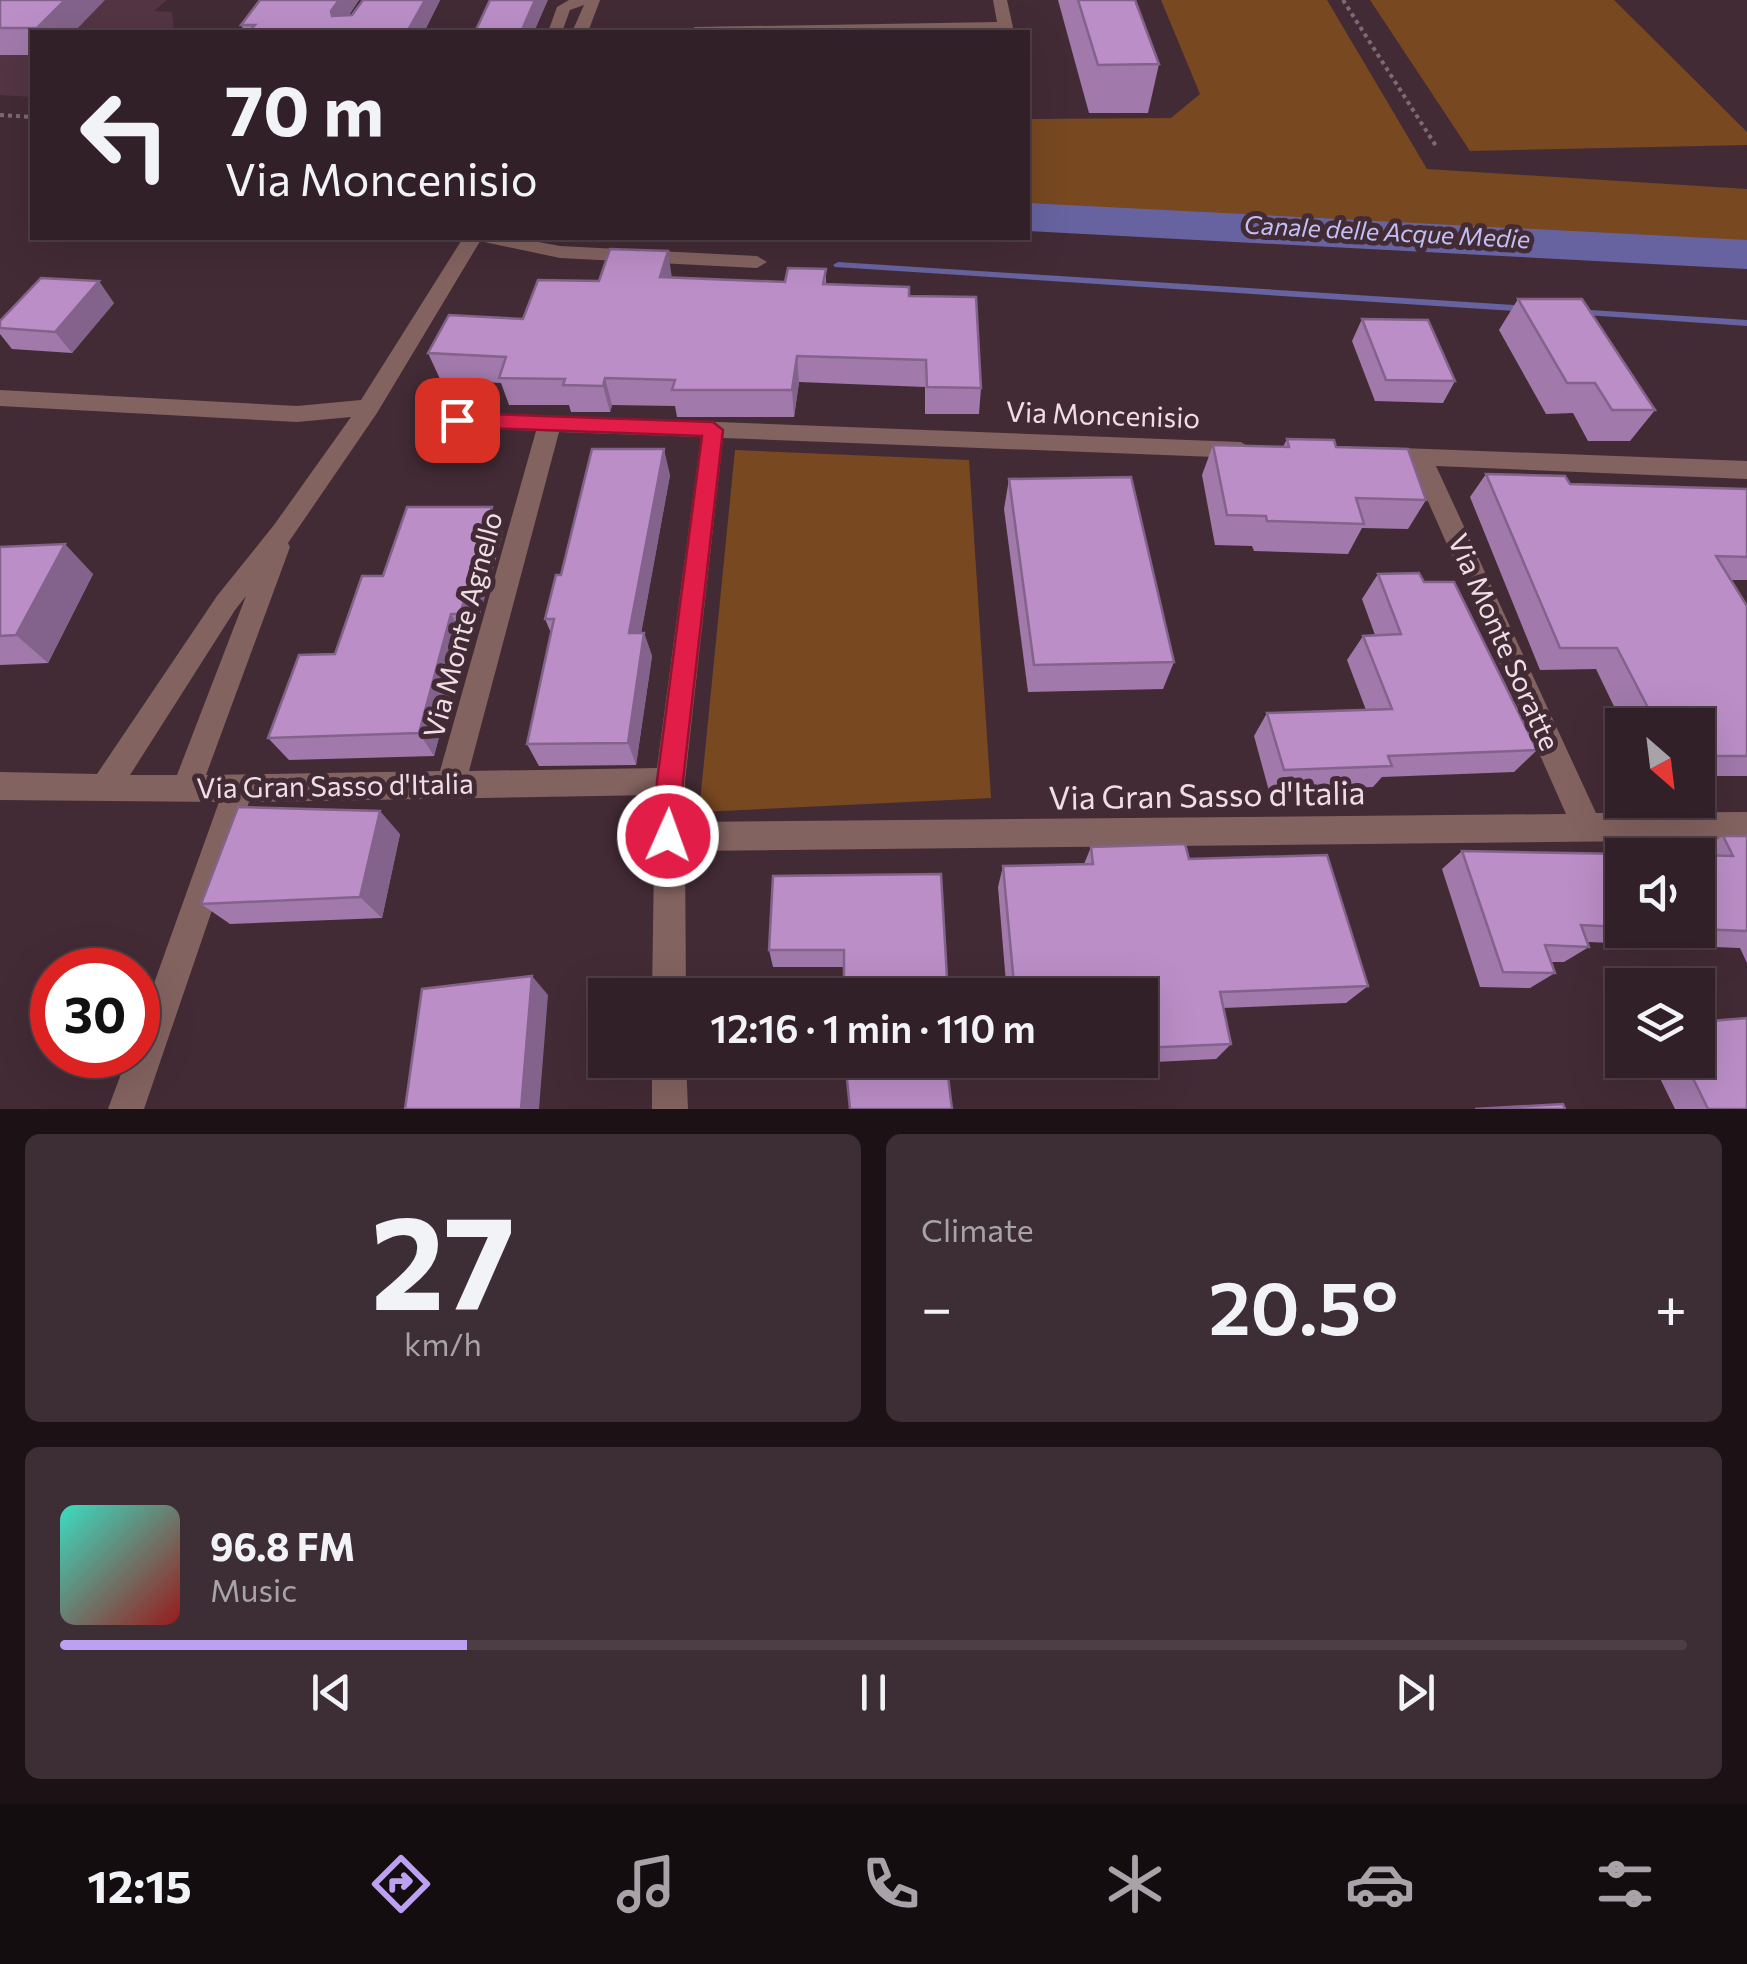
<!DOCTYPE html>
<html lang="en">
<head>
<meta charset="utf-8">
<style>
	body { margin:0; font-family:Commissioner,sans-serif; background:#3d2d34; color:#f1f3f6; height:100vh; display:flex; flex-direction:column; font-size:38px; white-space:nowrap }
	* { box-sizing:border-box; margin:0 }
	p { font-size:32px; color:#a8a3a8 }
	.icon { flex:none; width:55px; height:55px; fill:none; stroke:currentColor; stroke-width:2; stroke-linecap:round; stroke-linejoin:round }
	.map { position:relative; height:1109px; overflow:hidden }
	.details { display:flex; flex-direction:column; gap:25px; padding:25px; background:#1c1216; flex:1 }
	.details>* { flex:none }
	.hud { position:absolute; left:30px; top:30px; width:1000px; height:210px; border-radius:0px; box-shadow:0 10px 40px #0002,0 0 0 2px #4d3e45; background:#322028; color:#f1f3f6; overflow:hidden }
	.needle { width:65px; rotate:152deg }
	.fabs { position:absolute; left:1605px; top:708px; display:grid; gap:20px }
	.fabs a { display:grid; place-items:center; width:110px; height:110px; border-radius:0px; background:#322028; box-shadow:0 10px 40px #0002,0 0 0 2px #4d3e45; font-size:50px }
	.speed { position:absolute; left:30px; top:948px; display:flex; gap:20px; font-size:50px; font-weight:700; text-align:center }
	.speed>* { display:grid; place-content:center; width:130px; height:130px; border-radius:50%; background:#322028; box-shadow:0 10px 40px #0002,0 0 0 2px #4d3e45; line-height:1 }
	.speed .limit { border:15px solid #d22; background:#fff; color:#111 }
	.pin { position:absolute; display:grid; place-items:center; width:85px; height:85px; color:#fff; margin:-42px; border-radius:20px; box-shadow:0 5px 15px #0006 }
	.me { position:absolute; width:110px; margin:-55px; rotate:2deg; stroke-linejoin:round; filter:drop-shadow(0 0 8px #0008) }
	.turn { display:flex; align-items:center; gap:35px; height:210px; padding:0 30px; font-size:45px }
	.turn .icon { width:130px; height:130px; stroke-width:2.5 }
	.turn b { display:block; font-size:70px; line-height:85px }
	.big { font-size:75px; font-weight:600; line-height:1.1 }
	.details .card { flex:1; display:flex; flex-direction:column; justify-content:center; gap:15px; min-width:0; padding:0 35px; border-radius:15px; background:#3d2d34 }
	.details .dial { align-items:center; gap:0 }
	.dial b { font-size:130px; line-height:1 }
	.song { display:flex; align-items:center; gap:30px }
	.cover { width:120px; height:120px; border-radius:15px; background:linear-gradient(135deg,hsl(170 70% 55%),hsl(0 70% 35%)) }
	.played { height:10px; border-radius:5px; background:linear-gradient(90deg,#bca0f2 25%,#4d3e45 25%) }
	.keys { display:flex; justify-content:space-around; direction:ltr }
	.heat { display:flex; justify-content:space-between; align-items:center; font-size:55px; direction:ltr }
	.details .tiles { flex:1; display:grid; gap:25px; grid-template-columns:1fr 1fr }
	.card:last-child { grid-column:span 2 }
	.trip { position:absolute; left:588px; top:978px; width:570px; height:100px; border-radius:0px; background:#322028; box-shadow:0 10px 40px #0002,0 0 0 2px #4d3e45; font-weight:600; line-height:100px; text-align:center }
	.menu { display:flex; height:160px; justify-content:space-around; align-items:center; background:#140d10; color:#a8a3a8 }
	.menu .icon { width:70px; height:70px }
	.menu .selected { color:#bca0f2 }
	.menu b { font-size:45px; color:#f1f3f6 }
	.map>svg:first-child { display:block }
	.built { fill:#533543 }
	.green { fill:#784821 }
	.water { fill:#6763a0 }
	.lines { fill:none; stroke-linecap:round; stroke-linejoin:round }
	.stream { fill:#6763a0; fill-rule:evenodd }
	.canal { fill:#6763a0; fill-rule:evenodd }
	.path { stroke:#7f6972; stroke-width:4; stroke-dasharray:4 4; stroke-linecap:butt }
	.street { fill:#836360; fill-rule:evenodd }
	.wall { fill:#a17aab }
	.shaded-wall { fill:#83638b }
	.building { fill:#bb8ec7; stroke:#83638b; stroke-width:2.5 }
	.route { fill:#e11d48; stroke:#92132f; stroke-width:2.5 }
	.labels { text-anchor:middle; stroke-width:10; stroke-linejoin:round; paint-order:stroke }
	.far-water-label { font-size:25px; font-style:italic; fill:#c1c0f5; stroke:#432b35 }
	.street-label { font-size:28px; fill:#efdee5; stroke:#432b35 }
	.near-street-label { font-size:32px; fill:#efdee5; stroke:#432b35 }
</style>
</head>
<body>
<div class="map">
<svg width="1747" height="1109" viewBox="0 0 1747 1109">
	<rect width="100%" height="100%" fill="#432b35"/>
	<path class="built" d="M0 0H167L154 11 172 12 174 32H32V97L0 95Z"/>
	<g class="green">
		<path d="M1161 0H1327L1427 169 1747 189V251L1028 213V119L1171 118 1200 94Z"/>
		<path d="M1370 0H1614L1747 132V145L1470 151Z"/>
		<path d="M735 450 969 460 991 798 699 812Z"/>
	</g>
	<path class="water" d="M1028 213 1747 251V269L1028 231Z"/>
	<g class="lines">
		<g class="stream">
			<path d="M838 262 1530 306 1535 309 1530 312 835 267 833 265Z"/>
			<path d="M1575 309 1747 320V326L1571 314V310Z"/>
		</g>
		<path class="canal" d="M1028 203 1747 240V262L1028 223Z"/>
		<g class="path">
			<path d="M1343 0 1436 146"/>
			<path d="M0 115 32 117"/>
		</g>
		<g class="street">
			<path d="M569 0H600L588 32H572L584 5 570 10 562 32H548L557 7Z"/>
			<path d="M993 0H1007L1014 32H687L695 27 997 22Z"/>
			<path d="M463 238H517L560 246 757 256 767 262 757 268 560 258 484 242 482 238 377 413 288 543 290 547 206 775 440 771 536 431 449 426 446 420 457 412 1241 442 1253 450 1241 458 723 438 685 781V822L1566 814 1412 465 1376 463 1364 455 1376 447 1747 461V479L1436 466 1596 813 1747 812V840L685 851 686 995H652L655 795 249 802 144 1109H108L128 1055H138V1028L219 802 0 800V772L97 774 217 596 274 525 351 417 297 422 0 406V390L297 406 361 400ZM559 432 701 437 657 768 469 771ZM246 596 177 775H130L235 610Z"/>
			<path d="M652 1060H686L688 1109H652Z"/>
		</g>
	</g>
	<g class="wall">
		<path d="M0 0 74 32H32V55H0Z"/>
		<path d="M260 0H359L349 15 440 0 424 32H245L241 25Z"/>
		<path d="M1058 0H1135L1159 64 1148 113H1089Z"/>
		<path d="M826 269V284L909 296 981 388 979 414H925V387L799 382 794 417H677L675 406 612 405 610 412H571L569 405H509L501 383 440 379 428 353 523 319 599 281 672 278 785 282Z"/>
		<path d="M1518 299 1655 410 1630 441H1588L1573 413 1546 414 1499 330Z"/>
		<path d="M114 303 72 353 12 349 0 334V321Z"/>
		<path d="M1362 319 1455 381 1443 403 1375 401 1352 341Z"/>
		<path d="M1287 439 1336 447 1426 500 1408 529 1362 528 1348 554 1254 551 1252 546 1215 545 1202 475 1213 445 1283 447Z"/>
		<path d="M1486 474 1570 484 1747 489V580H1731L1747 606V776H1698V725H1623L1596 669 1540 670 1470 497Z"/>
		<path d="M670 475 641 633H644L652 656 636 765 539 766 527 744 551 633 545 619 561 575Z"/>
		<path d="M1009 479 1174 662 1163 689 1028 692 1004 509Z"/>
		<path d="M492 507 503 533 473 638 465 639 434 756 289 760 268 738 335 654 383 576Z"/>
		<path d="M0 547 93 574 48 663 0 665Z"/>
		<path d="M1378 574 1424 582 1537 750 1514 772 1382 777 1373 787 1269 791 1254 736 1267 713 1366 710 1347 660 1363 636 1375 635 1362 599Z"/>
		<path d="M400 834 382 918 230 924 201 904Z"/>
		<path d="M1723 836H1747V963L1740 948 1588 942 1589 947 1564 962H1551L1555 973 1530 988 1480 987 1442 869 1462 851 1622 855V930H1698V855L1695 854Z"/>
		<path d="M1091 847 1189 859 1368 986 1346 1003 1223 1008 1231 1044 1216 1059 1114 1064V1060H1140V995H1007L998 887 1003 866 1084 864Z"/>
		<path d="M773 876 948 995 844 967H773L769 950Z"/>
		<path d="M1651 1060H1698L1747 1109H1675Z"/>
	</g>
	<g class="shaded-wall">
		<path d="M65 0H105L74 32H39L37 28Z"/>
		<path d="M339 0H359L339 30 332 16 331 11Z"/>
		<path d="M425 0H440L424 32H407Z"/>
		<path d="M535 0H548L534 32H521Z"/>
		<path d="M668 251 672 278 660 277Z"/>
		<path d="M99 281 114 303 72 353 55 332Z"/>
		<path d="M797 356 799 382 794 417 792 390Z"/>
		<path d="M605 378 612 405 610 412 603 386Z"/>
		<path d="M664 449 670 475 637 656 629 633Z"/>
		<path d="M492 507 503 533 473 638 460 614Z"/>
		<path d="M65 544 93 574 48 663 16 635Z"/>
		<path d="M451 614 465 639 434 756 419 733Z"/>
		<path d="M644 633 652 656 636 765 628 743Z"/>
		<path d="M380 811 400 834 382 918 360 897Z"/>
		<path d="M532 976 548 995 539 1109H521Z"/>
	</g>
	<g class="building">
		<path d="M0 0H65L37 28H0Z"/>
		<path d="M260 0H339L331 11 332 16 352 15 363 0H425L407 32H249L255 25H241Z"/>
		<path d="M490 0H535L521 32H475Z"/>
		<path d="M1078 0H1135L1159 64 1098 65Z"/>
		<path d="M610 249 668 251 660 277 785 282 788 268 826 269 823 284 909 287V296L976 297 981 388 927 387 926 360 797 356 792 390H672L675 380 605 378 603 386 563 385 565 379 499 378 506 357 428 353 449 315 523 319 538 280 599 281Z"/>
		<path d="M41 278 99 281 55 332 0 328V321Z"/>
		<path d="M1518 299H1582L1655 410H1612L1595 383H1567Z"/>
		<path d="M1362 319 1428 320 1455 381 1386 380Z"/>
		<path d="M1287 439 1334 440 1336 447 1408 449 1426 500 1356 498 1364 524 1267 521 1266 516 1227 515 1213 445 1289 447Z"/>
		<path d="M592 449H664L629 633H644L628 743 527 744 554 619H545L556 575H561Z"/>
		<path d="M1486 474 1565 476 1570 484 1747 489V557L1716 556 1747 606V756H1698V725H1657L1617 648H1560Z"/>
		<path d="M1131 477 1174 662 1034 665 1009 479Z"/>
		<path d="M407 507H492L460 614H451L419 733 268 738 299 655 335 654 362 576H383Z"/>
		<path d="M65 544 16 635 0 636V547Z"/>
		<path d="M1419 573 1424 582H1454L1537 750 1388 756 1392 766 1284 770 1267 713 1392 709 1363 636 1401 634 1378 574Z"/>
		<path d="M238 807 380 811 360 897 201 904Z"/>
		<path d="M1723 836H1747V931L1698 929V855L1733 856Z"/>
		<path d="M1185 844 1189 859 1327 855 1368 986 1220 992 1231 1044 1140 1048V995H1015L1003 866 1093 864 1091 847Z"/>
		<path d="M1462 851 1681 855H1622V927L1581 925 1589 947 1545 945 1555 973 1503 972Z"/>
		<path d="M941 874 948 995H844V950H769L773 876Z"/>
		<path d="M532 976 521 1109H405L422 989Z"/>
		<path d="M1747 1018V1109H1708L1684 1060H1698V1022Z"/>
		<path d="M845 1060H946L952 1109H850Z"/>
		<path d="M1563 1104 1565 1109H1475Z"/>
	</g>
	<path class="route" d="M457 413 713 422 723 430 683 781 682 836 678 846 668 850 658 846 654 836 657 781 702 436 457 427 447 420Z"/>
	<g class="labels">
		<g class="far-water-label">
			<text transform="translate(1387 232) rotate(3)" y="9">Canale delle Acque Medie</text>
		</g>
		<g class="street-label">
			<text transform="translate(1103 415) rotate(2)" y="10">Via Moncenisio</text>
			<text transform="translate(463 625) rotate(-75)" y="10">Via Monte Agnello</text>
			<text transform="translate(1504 642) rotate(66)" y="10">Via Monte Soratte</text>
			<text transform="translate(335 786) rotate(-1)" y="10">Via Gran Sasso d'Italia</text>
		</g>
		<g class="near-street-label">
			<text transform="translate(1207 796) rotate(-1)" y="11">Via Gran Sasso d'Italia</text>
		</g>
	</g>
</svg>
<div class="fabs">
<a><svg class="needle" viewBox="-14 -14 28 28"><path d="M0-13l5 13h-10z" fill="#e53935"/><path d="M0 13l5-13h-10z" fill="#a8a3a8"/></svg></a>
<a><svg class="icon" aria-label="sound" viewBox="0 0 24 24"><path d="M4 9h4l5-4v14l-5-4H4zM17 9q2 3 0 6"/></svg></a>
<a><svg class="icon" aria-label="layers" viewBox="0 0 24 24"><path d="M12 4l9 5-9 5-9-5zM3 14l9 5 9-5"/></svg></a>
</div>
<div class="speed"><div class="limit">30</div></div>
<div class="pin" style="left:457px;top:420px;background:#d93025"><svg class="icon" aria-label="arrive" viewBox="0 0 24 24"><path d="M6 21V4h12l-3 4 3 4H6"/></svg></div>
<svg class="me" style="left:668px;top:836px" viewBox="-20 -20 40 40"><circle r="17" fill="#e11d48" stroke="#fff" stroke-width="3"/><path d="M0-11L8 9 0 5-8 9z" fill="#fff"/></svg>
<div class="trip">12:16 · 1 min · 110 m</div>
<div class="hud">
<div class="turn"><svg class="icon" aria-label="left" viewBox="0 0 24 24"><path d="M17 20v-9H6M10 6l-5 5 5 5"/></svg><div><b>70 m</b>Via Moncenisio</div></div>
</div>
</div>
<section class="details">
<div class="tiles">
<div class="card dial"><b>27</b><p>km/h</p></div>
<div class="card"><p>Climate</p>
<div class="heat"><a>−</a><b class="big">20.5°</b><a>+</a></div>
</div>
<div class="card">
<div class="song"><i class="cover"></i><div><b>96.8 FM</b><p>Music</p></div></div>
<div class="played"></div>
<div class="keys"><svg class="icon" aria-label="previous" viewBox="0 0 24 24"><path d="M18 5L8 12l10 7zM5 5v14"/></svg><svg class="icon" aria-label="pause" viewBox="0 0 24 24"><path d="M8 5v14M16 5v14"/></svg><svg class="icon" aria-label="next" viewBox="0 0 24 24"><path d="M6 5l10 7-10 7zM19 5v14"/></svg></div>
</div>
</div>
</section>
<nav class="menu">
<b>12:15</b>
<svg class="icon selected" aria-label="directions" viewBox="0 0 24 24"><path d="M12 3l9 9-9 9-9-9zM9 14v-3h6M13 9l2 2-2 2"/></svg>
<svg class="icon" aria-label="music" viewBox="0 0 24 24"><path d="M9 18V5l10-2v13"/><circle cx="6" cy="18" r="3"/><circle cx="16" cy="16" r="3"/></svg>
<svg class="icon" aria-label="phone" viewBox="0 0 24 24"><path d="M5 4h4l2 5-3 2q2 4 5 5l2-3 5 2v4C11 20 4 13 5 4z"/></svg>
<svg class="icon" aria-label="climate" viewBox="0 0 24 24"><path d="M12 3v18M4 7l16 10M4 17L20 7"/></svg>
<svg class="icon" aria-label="car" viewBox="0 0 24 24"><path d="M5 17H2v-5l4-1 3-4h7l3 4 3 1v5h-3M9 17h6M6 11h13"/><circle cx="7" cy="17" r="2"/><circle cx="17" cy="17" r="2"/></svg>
<svg class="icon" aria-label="filters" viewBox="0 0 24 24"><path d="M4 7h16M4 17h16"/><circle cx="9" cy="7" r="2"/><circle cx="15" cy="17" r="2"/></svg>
</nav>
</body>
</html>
